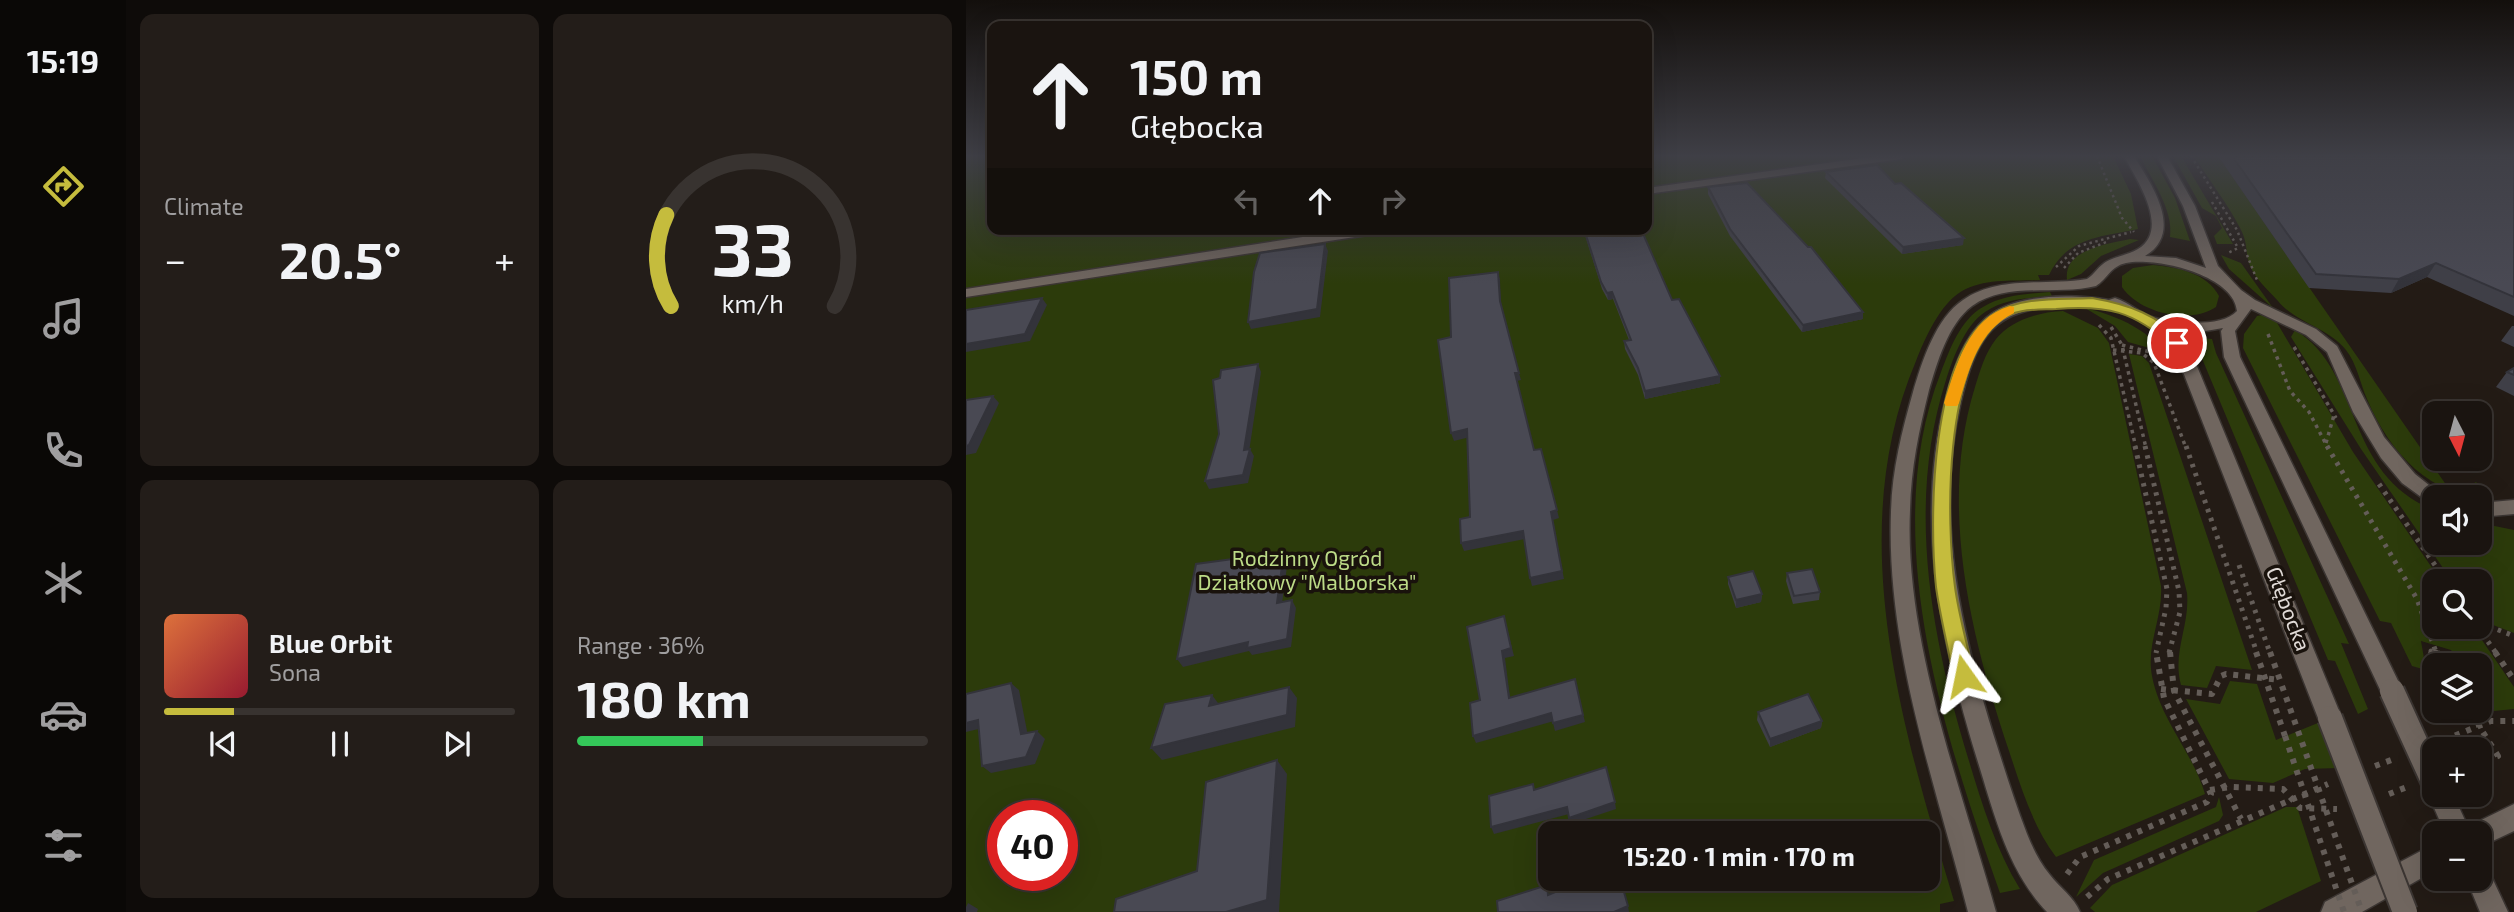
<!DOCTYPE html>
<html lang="en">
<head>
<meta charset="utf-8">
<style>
	body { margin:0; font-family:"Exo 2",sans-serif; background:#231d19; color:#f1f3f6; height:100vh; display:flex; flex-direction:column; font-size:26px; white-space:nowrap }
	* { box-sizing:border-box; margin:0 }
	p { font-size:23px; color:#9f9e9f }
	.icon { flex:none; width:38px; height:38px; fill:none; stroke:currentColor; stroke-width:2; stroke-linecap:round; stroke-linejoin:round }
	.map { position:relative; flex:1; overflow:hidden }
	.panel { display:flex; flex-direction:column; gap:14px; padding:14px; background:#0e0b09; width:840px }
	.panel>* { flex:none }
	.banner { position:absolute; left:21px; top:21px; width:665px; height:214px; border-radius:14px; box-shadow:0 7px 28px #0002,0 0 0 2px #383330; background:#1a1410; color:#f1f3f6; overflow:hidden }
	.needle { width:46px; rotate:174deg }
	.tools { position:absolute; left:1456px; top:401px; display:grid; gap:14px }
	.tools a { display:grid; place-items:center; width:70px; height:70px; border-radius:14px; background:#1a1410; box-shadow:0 7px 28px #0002,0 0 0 2px #383330; font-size:35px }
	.speed { position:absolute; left:21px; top:800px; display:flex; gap:14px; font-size:35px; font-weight:700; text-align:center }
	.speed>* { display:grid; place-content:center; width:91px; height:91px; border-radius:50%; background:#1a1410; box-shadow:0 7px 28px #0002,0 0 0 2px #383330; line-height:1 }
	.speed .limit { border:10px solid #d22; background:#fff; color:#111 }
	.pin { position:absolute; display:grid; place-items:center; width:60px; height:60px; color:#fff; margin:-30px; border:4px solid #fff; border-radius:50%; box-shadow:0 2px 7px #0007 }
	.me { position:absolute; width:77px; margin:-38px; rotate:348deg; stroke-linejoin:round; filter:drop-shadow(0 0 5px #0008) }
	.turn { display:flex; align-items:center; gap:24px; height:147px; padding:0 28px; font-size:32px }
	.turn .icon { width:91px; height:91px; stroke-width:2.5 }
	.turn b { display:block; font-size:49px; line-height:60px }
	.lanes { display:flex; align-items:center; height:66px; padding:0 28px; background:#0003; justify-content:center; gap:35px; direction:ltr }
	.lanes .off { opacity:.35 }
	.big { font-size:52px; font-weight:700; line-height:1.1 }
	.panel .widget { flex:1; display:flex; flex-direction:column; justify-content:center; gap:10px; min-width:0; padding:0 24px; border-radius:14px; background:#231d19 }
	.panel .dial { align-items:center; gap:0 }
	.dial svg { height:182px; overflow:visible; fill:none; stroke:#383330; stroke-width:7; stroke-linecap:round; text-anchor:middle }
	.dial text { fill:#f1f3f6; stroke:none }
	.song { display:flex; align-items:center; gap:21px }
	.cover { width:84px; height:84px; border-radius:10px; background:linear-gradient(135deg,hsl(20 70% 55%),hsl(350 70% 35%)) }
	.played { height:7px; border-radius:4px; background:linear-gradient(90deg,#c5bc3d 20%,#383330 20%) }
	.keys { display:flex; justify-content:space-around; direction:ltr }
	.heat { display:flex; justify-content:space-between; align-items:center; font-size:38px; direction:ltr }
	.charge { height:10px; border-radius:5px; background:linear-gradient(90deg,#34c759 36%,#383330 0) }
	.panel .tiles { flex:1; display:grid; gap:14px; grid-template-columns:repeat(2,1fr) }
	.trip { position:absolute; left:572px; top:821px; width:402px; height:70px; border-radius:14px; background:#1a1410; box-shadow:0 7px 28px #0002,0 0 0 2px #383330; font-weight:700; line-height:70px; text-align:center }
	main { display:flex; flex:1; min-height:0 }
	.tab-bar { display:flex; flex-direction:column; width:126px; justify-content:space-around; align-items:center; background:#0a0806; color:#9f9e9f }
	.tab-bar .icon { width:49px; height:49px }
	.tab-bar .current { color:#c5bc3d }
	.tab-bar b { font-size:32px; color:#f1f3f6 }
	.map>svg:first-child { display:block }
	.green { fill:#2c3b0b; fill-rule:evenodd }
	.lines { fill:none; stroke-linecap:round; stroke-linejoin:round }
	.minor-casing { stroke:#3b3532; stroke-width:3 }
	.path-far3 { stroke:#645d58; stroke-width:2.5; stroke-dasharray:2.5 3.5; stroke-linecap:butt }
	.path-far2 { stroke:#645d58; stroke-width:3.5; stroke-dasharray:3.5 4.5; stroke-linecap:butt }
	.path-far1 { stroke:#645d58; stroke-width:5; stroke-dasharray:3.5 6; stroke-linecap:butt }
	.path { stroke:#645d58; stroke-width:6; stroke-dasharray:5 7; stroke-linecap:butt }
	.minor { fill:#70665f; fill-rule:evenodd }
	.minor-bridge-casing { stroke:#3b3532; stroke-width:28; stroke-linecap:butt }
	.path-bridge { stroke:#645d58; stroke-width:6; stroke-dasharray:5 7; stroke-linecap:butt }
	.minor-bridge { stroke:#70665f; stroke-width:24 }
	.wall { fill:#3f3f47 }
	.shaded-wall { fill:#33333a }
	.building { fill:#494953; stroke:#33333a; stroke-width:2 }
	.route { fill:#c5bc3d; stroke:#807a28; stroke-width:2 }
	.slow { fill:#f59e0b }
	.labels { text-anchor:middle; stroke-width:7; stroke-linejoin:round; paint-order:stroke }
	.park-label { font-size:21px; fill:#bcdb87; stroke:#19120c }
	.street-label { font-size:21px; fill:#e1dbd7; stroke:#19120c }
</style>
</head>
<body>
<main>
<nav class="tab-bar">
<b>15:19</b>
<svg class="icon current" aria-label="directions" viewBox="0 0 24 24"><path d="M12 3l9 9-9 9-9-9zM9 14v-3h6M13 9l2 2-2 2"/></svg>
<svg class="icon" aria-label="music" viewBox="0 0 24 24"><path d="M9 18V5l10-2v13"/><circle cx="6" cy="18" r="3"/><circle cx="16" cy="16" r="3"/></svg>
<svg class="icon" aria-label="phone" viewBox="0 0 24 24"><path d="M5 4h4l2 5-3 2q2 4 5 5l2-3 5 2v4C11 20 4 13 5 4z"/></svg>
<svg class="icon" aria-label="climate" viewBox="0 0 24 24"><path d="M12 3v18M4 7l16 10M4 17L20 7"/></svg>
<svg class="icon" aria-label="car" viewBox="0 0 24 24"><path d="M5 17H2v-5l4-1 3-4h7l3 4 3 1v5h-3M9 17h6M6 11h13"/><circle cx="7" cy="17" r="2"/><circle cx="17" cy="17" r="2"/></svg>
<svg class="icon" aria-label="filters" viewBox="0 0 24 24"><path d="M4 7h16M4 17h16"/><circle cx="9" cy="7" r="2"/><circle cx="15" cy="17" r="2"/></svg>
</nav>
<section class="panel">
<div class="tiles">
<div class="widget"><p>Climate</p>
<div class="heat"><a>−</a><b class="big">20.5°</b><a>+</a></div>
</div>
<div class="widget dial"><svg viewBox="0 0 100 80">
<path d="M14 69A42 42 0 1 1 86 69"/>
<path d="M14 69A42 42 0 0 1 12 29" stroke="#c5bc3d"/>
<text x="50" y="56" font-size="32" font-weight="700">33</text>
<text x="50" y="72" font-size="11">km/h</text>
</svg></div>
<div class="widget">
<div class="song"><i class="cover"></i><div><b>Blue Orbit</b><p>Sona</p></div></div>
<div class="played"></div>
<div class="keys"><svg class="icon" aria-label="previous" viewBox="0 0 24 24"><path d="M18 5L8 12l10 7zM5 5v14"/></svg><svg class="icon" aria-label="pause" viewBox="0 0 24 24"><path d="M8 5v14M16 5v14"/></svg><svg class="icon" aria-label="next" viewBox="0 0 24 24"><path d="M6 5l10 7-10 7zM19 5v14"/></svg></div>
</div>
<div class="widget"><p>Range · 36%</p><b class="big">180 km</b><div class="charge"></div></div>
</div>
</section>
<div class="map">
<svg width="1548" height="912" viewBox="0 0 1548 912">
	<rect width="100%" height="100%" fill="#231b15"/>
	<g class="green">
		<path d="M0 156H26V229H681V156H1147L1165 194 1172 229C1135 237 1101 237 1083 275H1072L1074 280C1050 281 1018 278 996 291 974 304 959 338 950 361 876 535 937 729 988 901L974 904V912H0ZM37 816H96V875H37ZM584 833H962V878H584Z"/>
		<path d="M1174 156H1186L1209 198 1224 241 1204 237C1208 210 1185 179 1174 156Z"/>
		<path d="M1207 156H1215L1267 244H1251L1248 236 1256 228 1250 216 1236 208Z"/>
		<path d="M1228 156H1252L1483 489 1496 490 1510 482 1525 499C1465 497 1424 454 1401 399 1394 383 1391 364 1380 350 1361 327 1330 323 1312 301 1303 291 1287 277 1283 263 1279 249 1282 243 1274 228 1261 203 1243 180 1228 156Z"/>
		<path d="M1164 239 1173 240 1135 256 1115 274 1101 280C1097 249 1142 244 1164 239Z"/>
		<path d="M1255 255 1275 263 1307 308 1263 269Z"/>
		<path d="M1187 265C1211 267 1241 273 1253 296L1250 307C1224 325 1173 313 1156 287V276L1167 268Z"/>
		<path d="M1084 292 1086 296C1062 298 1040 298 1019 312 999 325 987 358 980 380 940 505 965 637 1003 761 1016 804 1030 850 1054 889L1034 893C979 737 911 535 975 372 984 349 994 320 1017 307 1037 295 1061 294 1084 292Z"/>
		<path d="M1119 308C1150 315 1191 332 1204 364L1187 349 1162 342 1149 326Z"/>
		<path d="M1097 311 1132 328 1143 343 1195 586C1197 618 1180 644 1186 676 1194 719 1227 753 1239 794L1090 857C1067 827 1055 787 1043 751 1005 637 972 506 1009 387 1014 371 1019 353 1030 339 1045 320 1073 312 1097 311Z"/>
		<path d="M1296 315 1310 321 1387 452 1475 581H1468V626L1507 627 1548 687V709L1518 712 1514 703V665H1495L1485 650 1455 641 1460 670 1446 666 1425 623 1414 621 1277 348 1278 334 1291 316Z"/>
		<path d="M1329 330C1397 371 1377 474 1468 510V542H1514V523L1548 530V633L1514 620V581H1486L1395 449 1325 337Z"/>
		<path d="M1227 337 1246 339 1250 353 1383 644 1375 643 1402 709 1392 714 1369 661 1362 660Z"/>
		<path d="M1163 354 1176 356 1183 363 1286 670 1250 666 1241 688 1215 685C1206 652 1224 626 1221 593Z"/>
		<path d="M1264 681 1291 684 1310 740 1369 716 1373 768 1339 769 1307 783 1263 779 1220 699 1254 704Z"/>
		<path d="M1253 797 1257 815 1253 821 1137 873 1110 897 1128 860 1250 807Z"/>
		<path d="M1320 807H1331L1355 881 1290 912H1129L1124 908 1146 885Z"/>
	</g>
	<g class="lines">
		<g class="minor-casing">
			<g id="minor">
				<path d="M912 156H940L935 159 681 194V188Z"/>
				<path d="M1158 156H1168C1185 184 1219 232 1179 256L1210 258 1240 268 1217 206 1191 156H1201L1229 206 1252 266 1275 290 1289 300 1350 329 1371 346 1418 437 1449 474 1478 497H1468V503L1462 502 1436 483 1415 458 1387 412 1361 352 1340 335 1285 309 1269 331 1274 357 1437 691 1434 698 1426 701 1418 698 1258 357 1255 331 1257 328 1234 332 1205 328 1228 359 1376 718 1372 725 1364 729 1356 725 1352 718 1212 359C1207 351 1201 340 1194 333 1165 307 1125 306 1089 307 1024 309 1009 343 995 401 967 518 996 636 1032 749 1041 777 1050 806 1061 834 1067 849 1074 863 1084 875 1094 888 1108 897 1114 912H1081C1041 870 1028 813 1011 759 975 641 948 520 980 398 987 370 997 338 1020 318 1049 293 1107 294 1143 300L1149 298C1163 302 1175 315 1189 318 1209 323 1256 328 1271 311 1268 275 1190 257 1160 263 1145 266 1141 279 1130 286 1090 296 1041 281 1006 306 982 324 971 363 963 390 953 430 945 468 944 510 938 640 995 787 1030 912H1002C969 782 920 648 925 512 926 470 936 431 947 392 956 361 970 318 997 300 1033 275 1081 286 1121 279 1128 275 1131 268 1137 264 1147 256 1161 256 1172 249 1205 229 1170 179 1158 156Z"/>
				<path d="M389 229H421L415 233 0 297V289Z"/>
				<path d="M1548 500V514L1514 517V503Z"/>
				<path d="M1468 784V794H1487L1503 829 1505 825 1548 804V831L1514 847V833H1479L1462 794Z"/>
				<path d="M1468 844V871L1396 912H1355L1359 902Z"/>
				<path d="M1514 865 1522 869 1542 912H1514L1500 878H1514Z"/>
			</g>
		</g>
		<g class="path-far3">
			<path d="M1131 156 1156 218 1168 232"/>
			<path d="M1225 156 1271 230 1291 280"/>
			<path d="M1246 202 1272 248 1262 253"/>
			<path d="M1090 267 1113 246 1165 232"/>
			<path d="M1098 268 1112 253 1143 241"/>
		</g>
		<g class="path-far2">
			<path d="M1133 325 1145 338 1170 448"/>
			<path d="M1145 327 1156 345 1180 448"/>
			<path d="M1302 334 1324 391 1343 412 1362 448"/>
			<path d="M1156 345 1188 353"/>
			<path d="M1328 347 1370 418"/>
			<path d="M1147 350 1176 353 1188 363 1220 448"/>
			<path d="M1360 443 1368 415"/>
		</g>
		<g class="path-far1">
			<path d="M1169 446 1201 589 1200 608 1190 653"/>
			<path d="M1179 446 1213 591 1214 612 1203 653"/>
			<path d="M1220 446 1291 653"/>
			<path d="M1361 446 1451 599 1470 652"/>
			<path d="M1413 484 1480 581"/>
			<path d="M1273 565 1304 653"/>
			<path d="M1514 623 1548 636"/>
			<path d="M1511 626 1530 653"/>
			<path d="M1465 653V651L1473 653"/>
		</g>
		<g class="path">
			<path d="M1204 652 1208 691 1275 819"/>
			<path d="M1290 652 1319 736"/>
			<path d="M1304 652 1332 731"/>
			<path d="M1465 652 1468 669"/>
			<path d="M1467 652 1482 656 1487 665"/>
			<path d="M1529 652 1548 680"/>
			<path d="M1195 689 1246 694 1255 676 1260 674 1314 680"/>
			<path d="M1509 710 1513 726 1532 756 1514 762"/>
			<path d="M1478 740 1525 721H1548"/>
			<path d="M1409 766 1428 759"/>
			<path d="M1244 790 1265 787 1317 789 1334 808 1371 809"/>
			<path d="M1423 794 1441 787"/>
			<path d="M1101 874 1114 857 1241 802 1245 794 1198 698 1190 652"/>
			<path d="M1121 897 1142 879 1362 784"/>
		</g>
		<use href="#minor" class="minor"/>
		<g class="minor-bridge-casing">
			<g id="minor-bridge">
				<path d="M1426 691 1468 783"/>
				<path d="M1364 718 1439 912"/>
			</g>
		</g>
		<g class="path-bridge">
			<path d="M1332 731 1396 912"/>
			<path d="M1319 736 1378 912"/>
		</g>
		<use href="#minor-bridge" class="minor-bridge"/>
	</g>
	<g class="wall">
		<path d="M1252 156H1548V316L1461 277 1425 293 1343 288Z"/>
		<path d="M860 172 929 184 997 245 936 254 859 178Z"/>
		<path d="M742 187 897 319 836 332 764 236 742 194Z"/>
		<path d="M617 229H675L706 300 754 383 679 399 672 375 659 349 658 341 663 340 647 299 642 300 636 289Z"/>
		<path d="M1546 326H1548V347L1535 341Z"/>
		<path d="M1548 368V396L1530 387 1541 372Z"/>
		<path d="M821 573 854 592 853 600 827 604 820 581Z"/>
		<path d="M762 577 796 594 795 602 770 608 762 584Z"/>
		<path d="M792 712 856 721 855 728 804 747 791 720Z"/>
	</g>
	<g class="shaded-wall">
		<path d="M998 238 997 245 936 254 937 247Z"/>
		<path d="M359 244 362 251 354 317 285 329 282 322Z"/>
		<path d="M1470 263 1461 277 1425 293 1433 279Z"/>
		<path d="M532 272 534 280 535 309 534 301Z"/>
		<path d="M646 292 647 299 642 300 641 293Z"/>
		<path d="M76 298 81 305 64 341 0 352V344Z"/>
		<path d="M897 312V319L836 332 837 325Z"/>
		<path d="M292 364 295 372 283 452 284 449 288 456 282 483 243 489 239 481 278 450Z"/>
		<path d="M549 373H553L555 380 551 381Z"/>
		<path d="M754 376V383L679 399V391Z"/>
		<path d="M27 396 33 403 10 453 0 455V446Z"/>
		<path d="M501 429 504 437 488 441 485 433Z"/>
		<path d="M591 510 593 518 587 520 598 579 566 586 564 578 585 512Z"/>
		<path d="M557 531 559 539 498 551 495 543Z"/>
		<path d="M318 552 322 559 315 611 311 603Z"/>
		<path d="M796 594 795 602 770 608V600Z"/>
		<path d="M326 600 330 608 325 647 286 655 283 651 217 667 211 659Z"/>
		<path d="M538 616 548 656 539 658 545 705 543 698 536 651Z"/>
		<path d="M609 679 619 722 589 731 587 723Z"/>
		<path d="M45 683 53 690 63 741 55 734Z"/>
		<path d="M323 687 331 698 329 727 196 760 185 748Z"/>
		<path d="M246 695 255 707 243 706Z"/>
		<path d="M585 713 588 721 510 743 507 736Z"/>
		<path d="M12 720 21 727 0 732V723Z"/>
		<path d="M856 721 855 728 804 747V739Z"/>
		<path d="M71 731 79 739 69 764 25 773 16 766Z"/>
		<path d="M311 760 321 774 313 912H260Z"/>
		<path d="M649 802 650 809 605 824 603 818Z"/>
		<path d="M601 807 603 814 528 834 525 827Z"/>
		<path d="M2 903 12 909 11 912H0V907Z"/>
		<path d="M662 906 663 912H648Z"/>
	</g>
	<g class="building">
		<path d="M1266 156H1548V297L1470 263 1433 279 1350 274Z"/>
		<path d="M911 165 929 184 935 183 998 238 937 247 860 172Z"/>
		<path d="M781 183 842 247H845L897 312 837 325 764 229 742 187Z"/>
		<path d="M618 229H675L706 300 713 299 754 376 679 391 672 368 658 341 665 340 646 292 641 293 635 282Z"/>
		<path d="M359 244 351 309 282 322 288 272 294 253Z"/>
		<path d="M532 272 534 301 553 373H549L568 450 575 449 591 510 585 512 596 571 564 578 557 531 495 543 494 519 504 517 501 429 485 433 472 340 485 337 483 278Z"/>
		<path d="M76 298 59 334 0 344V310Z"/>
		<path d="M292 364 278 450 284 449 277 475 239 481 253 434 247 380 254 378 255 370Z"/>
		<path d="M1548 368V375L1541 372Z"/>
		<path d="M27 396 3 445 0 446V400Z"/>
		<path d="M318 552 311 603 326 600 321 639 281 648 282 642 211 659 230 564Z"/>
		<path d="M846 569 854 592 828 596 821 573Z"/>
		<path d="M787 571 796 594 770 600 762 577Z"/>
		<path d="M538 616 545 648 536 651 543 698 609 679 617 715 587 723 585 713 507 736 504 703 514 700 501 627Z"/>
		<path d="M45 683 55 734 71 731 60 757 16 766 12 720 0 723V694Z"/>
		<path d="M323 687 321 715 185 748 199 704 246 695 243 706Z"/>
		<path d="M842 694 856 721 804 739 792 712Z"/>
		<path d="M311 760 301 900 260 912H148L150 899 231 871 240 782Z"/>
		<path d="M640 767 649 802 603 818 601 807 525 827 523 796 567 784 568 790Z"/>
		<path d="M623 878H654L662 906 648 912H532L531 901 581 885 582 895Z"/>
	</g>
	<linearGradient id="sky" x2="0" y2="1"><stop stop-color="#130f0c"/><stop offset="0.55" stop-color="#3f3f46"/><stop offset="1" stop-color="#3f3f46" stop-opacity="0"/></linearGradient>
	<rect width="1548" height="284" fill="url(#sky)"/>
	<path class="route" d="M1126 298C1161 304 1194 315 1218 343L1206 346C1168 311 1141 305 1090 309 1071 310 1049 308 1034 321 978 366 980 521 989 587 993 617 1002 646 1008 676L1005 682 998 685 990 682 987 676C982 646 974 616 970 587 963 520 964 354 1027 314 1054 296 1095 300 1126 298Z"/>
	<path class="slow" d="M1044 306 1048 307V313C1012 331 1004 367 993 403L991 406H980L978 403C990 367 1002 318 1044 306Z"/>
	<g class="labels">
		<g class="park-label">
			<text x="341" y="566">Rodzinny Ogród<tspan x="341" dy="24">Działkowy "Malborska"</tspan></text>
		</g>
		<g class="street-label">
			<text transform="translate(1322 609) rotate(69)" y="7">Głębocka</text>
		</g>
	</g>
</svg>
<div class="tools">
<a><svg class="needle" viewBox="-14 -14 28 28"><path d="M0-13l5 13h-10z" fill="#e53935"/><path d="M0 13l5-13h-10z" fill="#9f9e9f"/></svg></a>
<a><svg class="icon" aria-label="sound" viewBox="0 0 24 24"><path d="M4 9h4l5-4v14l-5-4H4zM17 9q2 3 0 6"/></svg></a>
<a><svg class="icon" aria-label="search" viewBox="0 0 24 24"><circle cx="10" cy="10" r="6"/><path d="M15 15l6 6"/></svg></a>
<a><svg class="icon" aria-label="layers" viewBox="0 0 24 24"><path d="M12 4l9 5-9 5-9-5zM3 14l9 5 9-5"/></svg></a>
<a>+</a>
<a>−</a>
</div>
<div class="speed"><div class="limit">40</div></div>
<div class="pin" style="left:1211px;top:343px;background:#d93025"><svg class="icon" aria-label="arrive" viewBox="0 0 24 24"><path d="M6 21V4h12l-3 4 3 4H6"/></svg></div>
<svg class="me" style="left:998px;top:676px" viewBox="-20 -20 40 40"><path d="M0-17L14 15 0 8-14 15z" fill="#c5bc3d" stroke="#fff" stroke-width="4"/></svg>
<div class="trip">15:20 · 1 min · 170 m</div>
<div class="banner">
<div class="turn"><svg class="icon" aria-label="ahead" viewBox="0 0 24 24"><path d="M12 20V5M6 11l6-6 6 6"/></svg><div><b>150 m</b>Głębocka</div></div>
<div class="lanes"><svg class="icon off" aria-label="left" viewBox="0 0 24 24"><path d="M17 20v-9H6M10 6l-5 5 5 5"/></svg><svg class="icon" aria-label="ahead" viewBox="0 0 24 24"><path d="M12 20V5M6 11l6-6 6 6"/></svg><svg class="icon off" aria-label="right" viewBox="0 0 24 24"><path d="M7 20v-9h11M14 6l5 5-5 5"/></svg></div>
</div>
</div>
</main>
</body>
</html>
